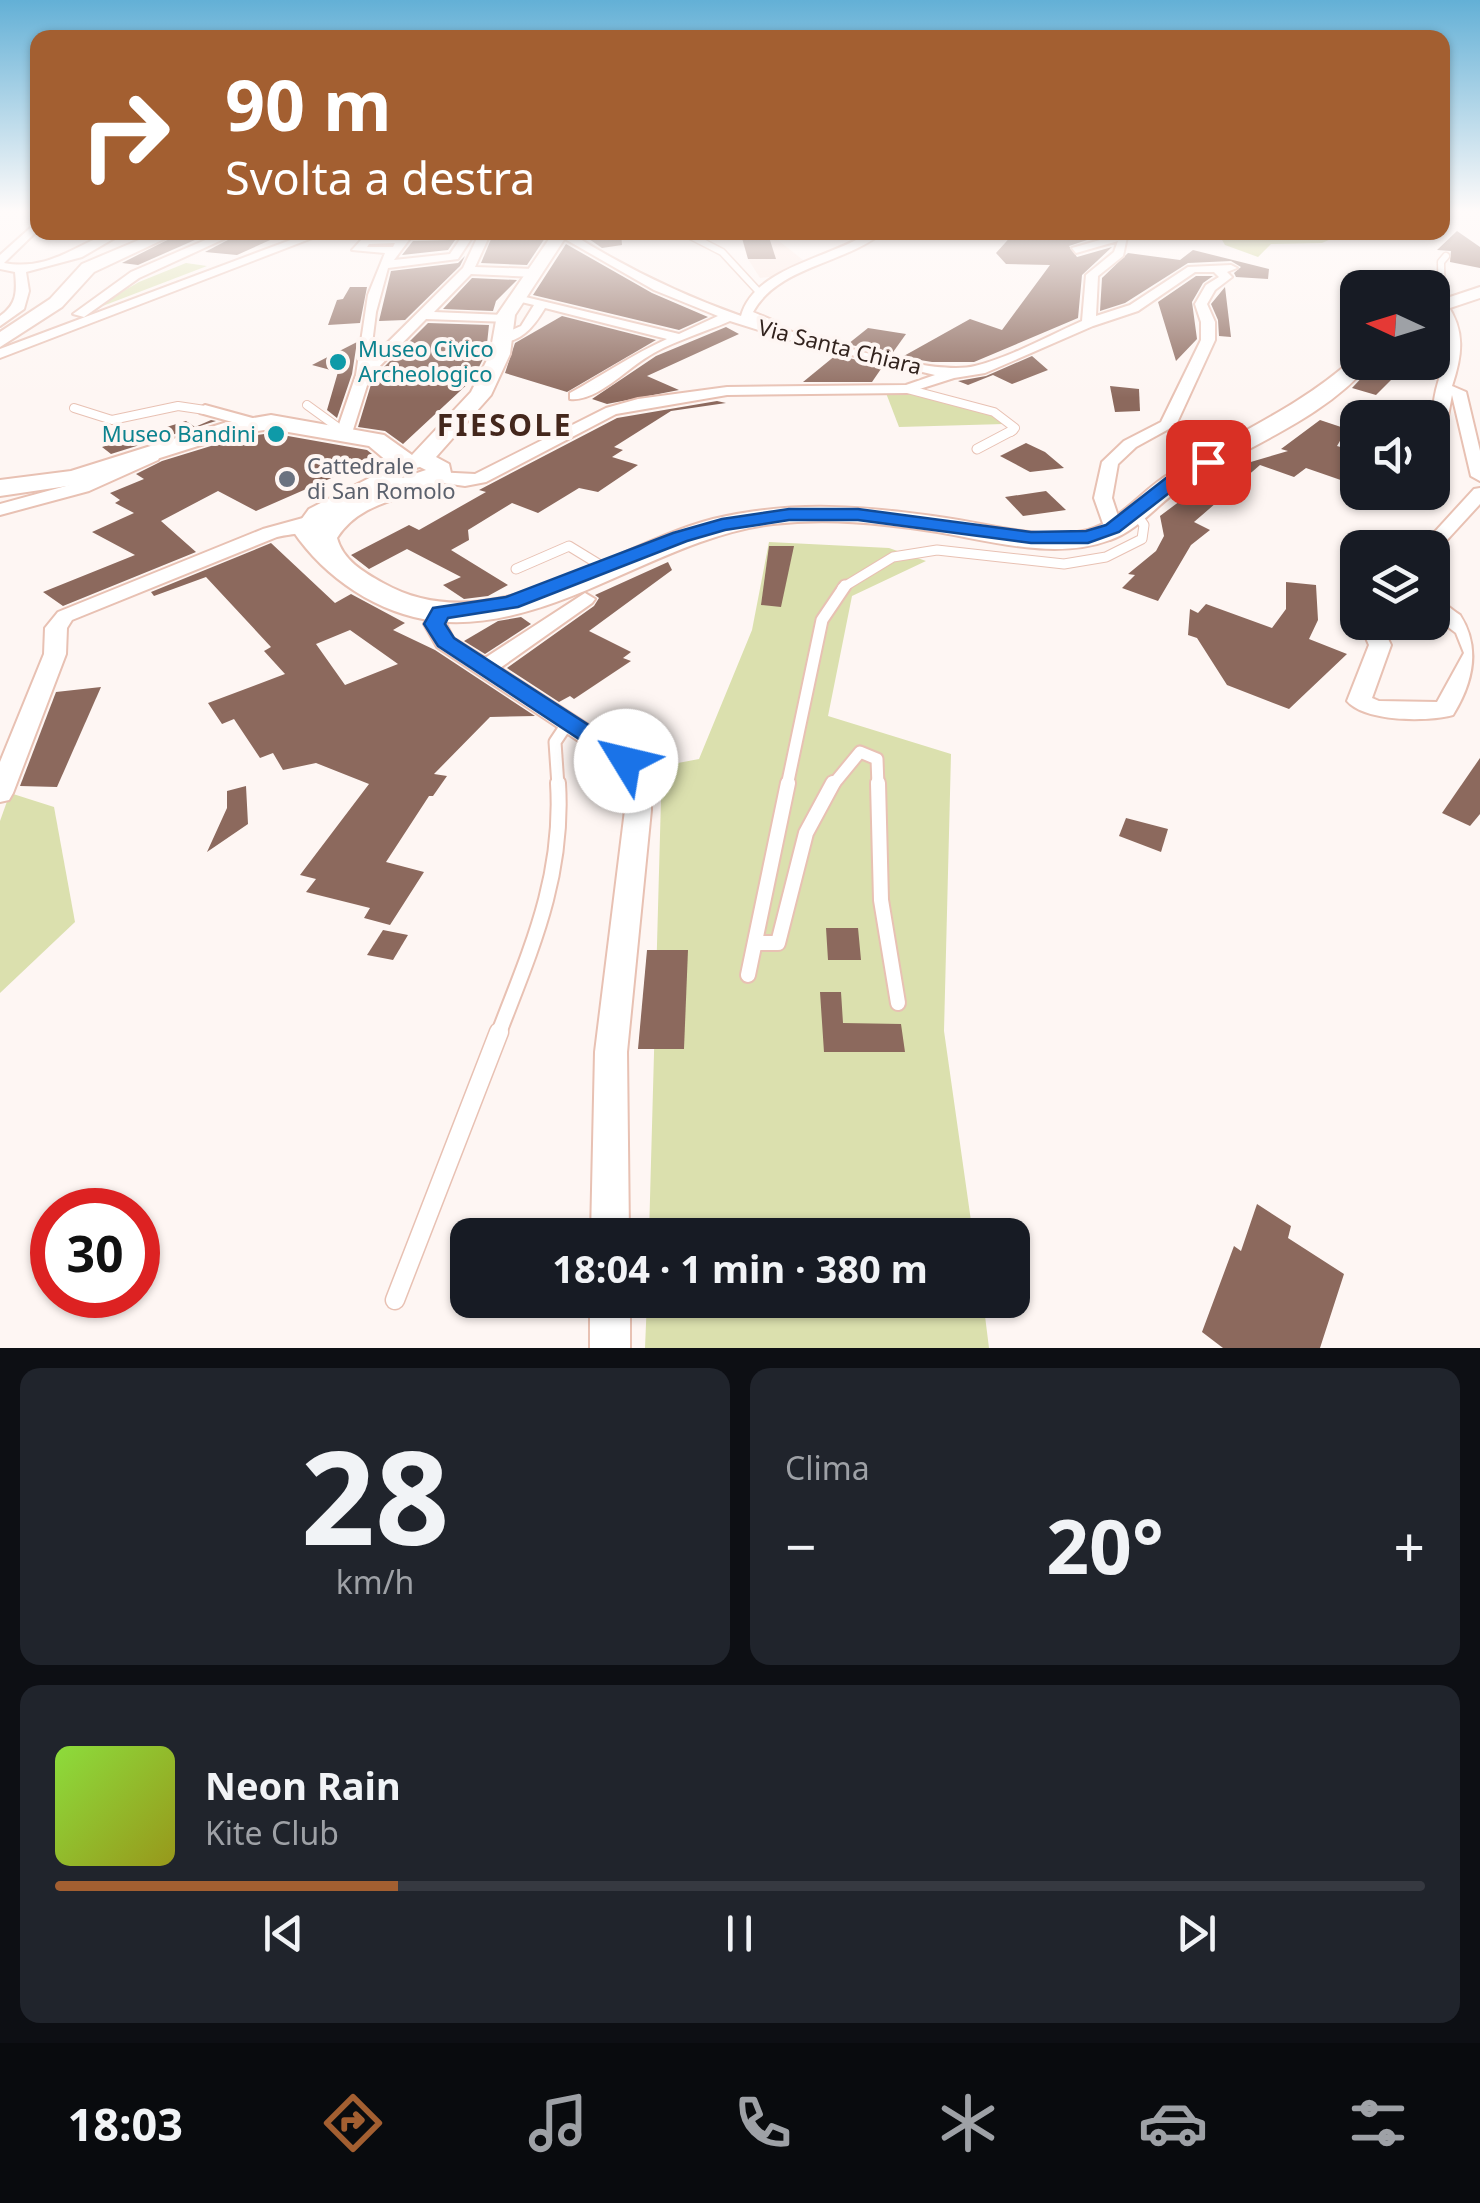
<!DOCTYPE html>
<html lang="it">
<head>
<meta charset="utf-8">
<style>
	body { margin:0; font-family:"Noto Sans",sans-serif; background:#20242c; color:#f1f3f6; height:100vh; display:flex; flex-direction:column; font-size:38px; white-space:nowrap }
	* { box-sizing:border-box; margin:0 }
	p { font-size:32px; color:#9ea1a6 }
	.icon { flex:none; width:55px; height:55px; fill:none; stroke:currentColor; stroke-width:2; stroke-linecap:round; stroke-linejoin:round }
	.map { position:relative; height:1348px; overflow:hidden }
	.panel { display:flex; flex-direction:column; gap:20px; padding:20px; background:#0d0f14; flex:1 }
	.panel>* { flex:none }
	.banner { position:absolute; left:30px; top:30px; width:1420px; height:210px; border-radius:20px; box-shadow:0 2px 8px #0004; background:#a35f31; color:#fff; overflow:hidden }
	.needle { width:65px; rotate:274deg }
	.fabs { position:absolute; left:1340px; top:270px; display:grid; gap:20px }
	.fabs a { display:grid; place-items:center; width:110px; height:110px; border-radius:20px; background:#171b24; box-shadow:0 2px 8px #0004; font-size:50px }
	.speed { position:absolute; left:30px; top:1188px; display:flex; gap:20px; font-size:50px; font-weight:700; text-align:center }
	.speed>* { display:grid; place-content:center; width:130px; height:130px; border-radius:50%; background:#171b24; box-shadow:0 2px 8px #0004; line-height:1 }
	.speed .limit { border:15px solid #d22; background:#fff; color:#111 }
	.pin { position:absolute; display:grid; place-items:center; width:85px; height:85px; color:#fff; margin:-42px; border-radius:20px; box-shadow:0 5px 15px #0006 }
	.me { position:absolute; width:110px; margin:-55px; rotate:306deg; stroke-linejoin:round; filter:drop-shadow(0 0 8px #0008) }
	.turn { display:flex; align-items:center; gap:35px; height:210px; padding:0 30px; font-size:45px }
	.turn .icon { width:130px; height:130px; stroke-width:2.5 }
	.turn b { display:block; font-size:70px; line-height:85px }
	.big { font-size:75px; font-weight:700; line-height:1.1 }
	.panel .card { flex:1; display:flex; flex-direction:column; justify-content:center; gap:15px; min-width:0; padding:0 35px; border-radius:20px; background:#20242c }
	.panel .dial { align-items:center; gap:0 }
	.dial b { font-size:130px; line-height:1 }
	.song { display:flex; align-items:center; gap:30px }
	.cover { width:120px; height:120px; border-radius:15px; background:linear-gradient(135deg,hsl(90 70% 55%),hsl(60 70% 35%)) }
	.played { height:10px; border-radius:5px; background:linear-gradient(90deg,#a35f31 25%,#363941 25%) }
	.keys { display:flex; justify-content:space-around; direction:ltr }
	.heat { display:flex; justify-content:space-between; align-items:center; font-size:55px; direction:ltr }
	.panel .tiles { flex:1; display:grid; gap:20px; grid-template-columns:1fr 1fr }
	.card:last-child { grid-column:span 2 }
	.trip { position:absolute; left:450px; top:1218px; width:580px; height:100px; border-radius:20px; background:#171b24; box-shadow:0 2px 8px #0004; font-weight:700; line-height:100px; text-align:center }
	.tab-bar { display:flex; height:160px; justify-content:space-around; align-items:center; background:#090b0e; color:#9ea1a6 }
	.tab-bar .icon { width:70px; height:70px }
	.tab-bar .current { color:#a35f31 }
	.tab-bar b { font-size:45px; color:#f1f3f6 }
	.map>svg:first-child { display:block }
	.built { fill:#fde9e2 }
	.green { fill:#dbe0ae }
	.forest { fill:#c4cb7e }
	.building { fill:#8c695d; fill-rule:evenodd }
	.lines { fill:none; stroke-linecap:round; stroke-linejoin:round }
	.lane-far5-casing { stroke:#e8c1b3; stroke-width:9 }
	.lane-far4-casing { stroke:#e8c1b3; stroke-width:10 }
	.lane-far3-casing { stroke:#e8c1b3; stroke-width:11 }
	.lane-far2-casing { stroke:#e8c1b3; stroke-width:15 }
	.lane-far1-casing { stroke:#e8c1b3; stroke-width:18 }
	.lane-casing { stroke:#e8c1b3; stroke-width:21 }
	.street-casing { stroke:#e8c1b3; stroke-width:4 }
	.secondary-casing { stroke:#e8c1b3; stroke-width:4 }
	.lane-far5 { stroke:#fff; stroke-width:6 }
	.lane-far4 { stroke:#fff; stroke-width:8 }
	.lane-far3 { stroke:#fff; stroke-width:9 }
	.lane-far2 { stroke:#fff; stroke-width:11 }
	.lane-far1 { stroke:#fff; stroke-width:14 }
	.lane { stroke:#fff; stroke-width:18 }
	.street { fill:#fff; fill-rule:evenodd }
	.secondary { fill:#fff; fill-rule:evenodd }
	.route { fill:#1a73e8; stroke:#114b97; stroke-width:2.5 }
	.culture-dot { fill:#0f9aa8; stroke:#fef6f3; stroke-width:4 }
	.worship-dot { fill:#6b7280; stroke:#fef6f3; stroke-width:4 }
	.labels { text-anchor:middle; stroke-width:8; stroke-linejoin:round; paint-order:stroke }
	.far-street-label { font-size:22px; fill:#32231e; stroke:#fef6f3 }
	.far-culture-label { font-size:22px; fill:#0d838f; stroke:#fef6f3; text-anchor:start }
	.far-worship-label { font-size:22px; fill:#5b616d; stroke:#fef6f3; text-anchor:start }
	.far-district-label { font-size:30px; font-weight:bold; letter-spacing:2.5px; fill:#44271c; stroke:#fef6f3 }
</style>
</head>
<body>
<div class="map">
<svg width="1480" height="1348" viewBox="0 0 1480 1348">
	<rect width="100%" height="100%" fill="#fef6f3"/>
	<path class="built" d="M740 233H769L808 264 787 275 760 278 748 259Z"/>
	<g class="green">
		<path d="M186 263 207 266 87 312 139 282Z"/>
		<path d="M909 391 988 411 1004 424 899 427 886 393Z"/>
		<path d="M769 542 889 548 926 561 852 596 828 716 951 754 944 1031 973 1235H649L661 799 657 767 699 759 752 630Z"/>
		<path d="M10 793 54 807 75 922 0 993V821Z"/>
		<path d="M647 1300H983L989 1348H645Z"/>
	</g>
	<path class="forest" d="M1218 233H1344L1322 243 1271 244 1258 257 1225 245Z"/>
	<g class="building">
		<path d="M1457 231 1480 247V268L1450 262 1451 251 1437 250Z"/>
		<path d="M183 232H213L138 265 122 263Z"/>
		<path d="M243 232H288L237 255 205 252Z"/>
		<path d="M494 232H549L527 265 481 263Z"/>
		<path d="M579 232H621L622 245 602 248Z"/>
		<path d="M1053 232 1093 238 1069 246 1077 257 1112 247 1082 275 1078 318 974 362H932L902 357 970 319 1002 330 1050 265 1006 264 996 253 1014 233 1044 239Z"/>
		<path d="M769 237 776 259H748L742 238Z"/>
		<path d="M455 240 448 250 402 255 413 241Z"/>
		<path d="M566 244 652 293 708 317 679 330 533 295Z"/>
		<path d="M1193 250 1269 269 1268 279 1236 277 1234 273 1241 267 1231 261 1188 263 1125 303 1100 311 1102 278 1128 253 1180 260Z"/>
		<path d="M465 256 460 266 405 320 379 321 391 271 458 263Z"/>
		<path d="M1196 276H1213L1203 283 1192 302 1197 339 1176 361 1158 302Z"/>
		<path d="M472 278 517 280 496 301 493 311 443 309Z"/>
		<path d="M350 287H367L360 323 328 325 337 300 343 299Z"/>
		<path d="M1225 287 1231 337 1219 336 1218 320 1211 304Z"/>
		<path d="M562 316 656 340 567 392 505 373 515 343Z"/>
		<path d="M428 323 489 325 486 353 473 379 403 444 385 431 358 427 373 378Z"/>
		<path d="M726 327 739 334 647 376 679 390 607 404 592 399 656 356Z"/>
		<path d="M868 328 906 334 891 355 848 344Z"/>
		<path d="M357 342 352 374 337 418 327 410 338 372 312 365Z"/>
		<path d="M836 355 883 366 872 382H803Z"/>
		<path d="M1032 356 1048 370 1012 384 993 375 968 385 958 381 986 376Z"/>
		<path d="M1368 371 1394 377 1376 395 1352 388Z"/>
		<path d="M1110 386 1139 389 1140 411 1115 412Z"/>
		<path d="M717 401 726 403 671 411 614 447 623 450 612 457 638 465 598 492 579 488 538 513 512 503 468 530 469 540 451 550 508 585 488 596 464 599 443 585 461 577 407 549 369 569 351 555 409 525 419 530 486 492 479 490 617 418Z"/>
		<path d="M211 420 216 421 111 454 102 447 186 421 195 427Z"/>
		<path d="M1320 420 1347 429 1337 446 1358 452V486L1306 468 1294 477 1260 465 1194 522 1210 530 1191 545 1158 601 1122 588 1135 575 1128 574 1156 551 1164 536 1160 516 1220 471 1288 451 1281 449Z"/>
		<path d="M271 433 367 450 377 458 256 511 218 491 161 521 196 552 63 606 43 592 135 555 92 532 134 513 115 503 120 500 110 493 144 479 136 474 162 461 237 438Z"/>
		<path d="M1026 443 1045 452 1064 468 1030 472 1000 456Z"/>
		<path d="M1046 491 1066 510 1023 516 1005 497Z"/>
		<path d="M271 543 335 603 351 594 405 623 393 630 435 650 535 716 490 717 434 774 447 776 433 796H429L386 862 424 872 390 925 364 918 370 908 306 892 316 879 300 875 369 784 316 763 283 770 273 753 260 758 234 719 222 724 208 703 285 674 264 651 271 647 206 577 154 596 151 592ZM350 630 398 664 345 685 316 644Z"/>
		<path d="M769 546H794L781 607 761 605Z"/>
		<path d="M668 562 672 570 589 631 631 652 623 658 631 661 574 699 570 696 559 702 507 668 594 606 599 598 595 595Z"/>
		<path d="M1286 582 1316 585 1318 620 1309 639 1347 654 1289 709 1227 685 1197 638 1188 635 1190 609 1198 613 1206 604 1272 628 1286 609Z"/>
		<path d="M521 617 531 624 485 654 464 641 498 621Z"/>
		<path d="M101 687 57 787 20 786 56 692Z"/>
		<path d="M1480 758V814L1470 826 1442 813Z"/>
		<path d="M246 786 248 824 207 852 227 808V791Z"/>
		<path d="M1126 818 1168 829 1161 852 1119 836Z"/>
		<path d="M826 928H858L861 960H828Z"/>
		<path d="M383 930 408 935 393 960 367 955Z"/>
		<path d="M647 950H688L684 1049H638Z"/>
		<path d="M820 992H841L843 1023 901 1024 905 1052H824Z"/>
		<path d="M1257 1204 1291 1226 1288 1238 1344 1274 1320 1348H1223L1202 1332 1234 1246 1241 1251Z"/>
	</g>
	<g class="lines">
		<g class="lane-far5-casing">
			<g id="lane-far5">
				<path d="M683 232 722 252 759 292"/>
				<path d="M1442 306 1441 262 1446 256"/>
			</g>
		</g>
		<g class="lane-far4-casing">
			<g id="lane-far4">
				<path d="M907 389 994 412 1015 428 1011 432"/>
				<path d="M307 405 336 426 334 432"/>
				<path d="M74 408 112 420 178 406 205 410"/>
			</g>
		</g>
		<g class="lane-far3-casing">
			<g id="lane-far3">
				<path d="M977 449 1013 430"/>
				<path d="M516 569 569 546 605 568"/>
				<path d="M842 588 893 557 937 550 1064 564 1106 557 1142 539 1144 525 1135 512"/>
			</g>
		</g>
		<g class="lane-far2-casing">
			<g id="lane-far2">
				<path d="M558 786 555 742 569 721"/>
				<path d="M787 786 822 620 845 586"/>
				<path d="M832 786 860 752 877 759 878 786"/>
			</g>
		</g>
		<g class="lane-far1-casing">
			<g id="lane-far1">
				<path d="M878 783 881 900 898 1003"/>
				<path d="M755 943H778L806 833 833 783"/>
				<path d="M748 975 788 783"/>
				<path d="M498 1035C531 949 564 877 558 783"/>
			</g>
		</g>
		<g class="lane-casing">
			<path id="lane" d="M395 1300 499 1032"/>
		</g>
		<g class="street-casing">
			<g id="street">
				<path d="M38 221V230L4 263C58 273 86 232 125 232L82 257 26 272 29 291 24 309 0 326V316C17 304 17 292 15 272L0 269V255Z"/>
				<path d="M224 232H239L139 278 84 317 73 314 131 272Z"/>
				<path d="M312 232H328L0 358V349Z"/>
				<path d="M404 232H467L473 236 458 259 388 268 376 312 370 360 463 268 480 232H491L475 267 534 269 540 273 534 277 471 274 434 312 504 315 510 319 509 322 426 319 370 376 352 433 338 436 336 433 356 375 368 295 385 253 352 250 362 239 400 237ZM453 236 461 238 450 254 394 260 411 237ZM395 243 393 247H367L369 244Z"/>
				<path d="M565 232H575V236C628 269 682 295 741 316 754 267 832 258 870 232H883C845 264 778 266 753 312L772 320V326C818 339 932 377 975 366 1011 357 1048 336 1082 321L1086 275 1114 252 1118 241 1076 253 1072 248 1128 232 1123 256 1098 276 1096 316 1130 305 1188 267 1231 265 1237 268 1227 272 1232 277 1215 290 1207 304 1215 322V340L1176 425 1136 447 1118 464 1112 498 1122 528 1120 532H1106L1094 498 1102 462 1124 441 1161 422 1201 340V322L1195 304 1206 285 1219 277 1214 272H1195L1138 311 1093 326 985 373 954 378 907 393 727 395 616 414 486 482 465 486 429 481 426 477 435 472 475 474 606 408 638 399 727 387 906 385 935 375 797 342 730 321C703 333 669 342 644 359 624 372 595 402 570 399V393C603 375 633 354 667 339L545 308C533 328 521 343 496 343V337L521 326 534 305 513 300V294L679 334 718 316 654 290 565 239Z"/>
				<path d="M1442 302 1446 303C1466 331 1462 356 1452 386L1466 392 1480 451V481L1471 476 1452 395 1447 421 1438 436 1432 438C1432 421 1432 407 1436 390 1444 360 1455 335 1436 306Z"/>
				<path d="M205 405 260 420 262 423 254 428 200 413 197 410Z"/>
				<path d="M152 451 160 456 158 460 89 491 0 515V504L77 483Z"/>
				<path d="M1480 488V504L1436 552 1432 553V548H1420L1474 489Z"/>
				<path d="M303 518 328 519 337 525C329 531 293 533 277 537L72 620 67 628 66 654 13 793 9 800 0 802V762L44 654 45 628 58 612 263 529Z"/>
				<path d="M585 593 595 599 592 603 500 668 635 755 650 785 651 810 627 1052 629 1235H591L595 1052 625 810 624 785 616 766 437 647 424 624 433 609H447L450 613 446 624 453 638 485 658Z"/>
				<path d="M1432 598C1443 601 1451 609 1460 615 1480 646 1474 681 1453 715 1428 722 1365 722 1347 701L1369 645 1359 622H1380L1391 645 1372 698 1379 701 1437 702 1464 653 1456 633 1432 615Z"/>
				<rect x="590" y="1300" width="40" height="48"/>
			</g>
		</g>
		<g class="secondary-casing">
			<g id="secondary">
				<path d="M158 232H179L94 272 62 307 0 347V332L50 299 82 264Z"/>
				<path d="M554 232H569L515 315 510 354 491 395 436 457 449 464 451 473 448 478C412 500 362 498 337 538 343 560 363 572 383 583 491 644 609 546 713 519 791 500 867 506 946 518 989 524 1044 541 1088 530 1120 521 1141 491 1169 474 1232 435 1299 408 1354 358L1358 357V362H1371C1323 421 1244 446 1183 487 1158 503 1139 530 1110 540 1054 561 988 540 931 531 879 523 827 518 773 524 659 537 551 634 435 621 378 614 325 578 293 531L309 509 381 472 388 462 369 446 271 429 236 434 74 485 0 496V480L71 471 224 423 271 415 384 435 412 455 471 392 490 354 497 315ZM420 467 426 470 402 478 407 470Z"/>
				<path d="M1480 287V298L1432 314V303Z"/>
			</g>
		</g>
		<use href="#lane-far5" class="lane-far5"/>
		<use href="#lane-far4" class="lane-far4"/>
		<use href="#lane-far3" class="lane-far3"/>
		<use href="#lane-far2" class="lane-far2"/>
		<use href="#lane-far1" class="lane-far1"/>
		<use href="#lane" class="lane"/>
		<use href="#street" class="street"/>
		<use href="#secondary" class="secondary"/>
	</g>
	<linearGradient id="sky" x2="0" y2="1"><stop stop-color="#63b0d6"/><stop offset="0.53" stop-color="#fffbfa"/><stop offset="1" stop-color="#fffbfa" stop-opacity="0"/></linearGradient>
	<rect width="1480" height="398" fill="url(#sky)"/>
	<path class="route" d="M1202 458 1216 462 1178 486 1119 532 1088 543H1031L858 520H789L725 530 687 541 518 607 448 618 445 624 454 638 635 755 639 761 635 767 626 770 438 646 424 624 433 608 506 597 673 533 722 519 789 509H858L1031 532 1086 531 1106 525 1166 478Z"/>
	<g class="culture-dot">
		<circle cx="338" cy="362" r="10"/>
		<circle cx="276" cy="434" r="10"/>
	</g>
	<circle class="worship-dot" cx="287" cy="479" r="10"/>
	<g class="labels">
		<g class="far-street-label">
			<text transform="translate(840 347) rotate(14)" y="8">Via Santa Chiara</text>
		</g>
		<g class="far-culture-label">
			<text x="358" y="357">Museo Civico<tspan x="358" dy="25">Archeologico</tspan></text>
			<text x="256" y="442" text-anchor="end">Museo Bandini</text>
		</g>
		<g class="far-worship-label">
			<text x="307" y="474">Cattedrale<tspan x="307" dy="25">di San Romolo</tspan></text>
		</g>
		<g class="far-district-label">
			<text x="505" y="436">FIESOLE</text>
		</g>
	</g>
</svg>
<div class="fabs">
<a><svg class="needle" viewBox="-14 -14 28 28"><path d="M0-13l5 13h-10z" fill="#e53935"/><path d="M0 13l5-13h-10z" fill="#9ea1a6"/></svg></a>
<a><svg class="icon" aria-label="sound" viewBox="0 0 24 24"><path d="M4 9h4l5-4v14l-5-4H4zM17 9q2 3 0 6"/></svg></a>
<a><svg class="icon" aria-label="layers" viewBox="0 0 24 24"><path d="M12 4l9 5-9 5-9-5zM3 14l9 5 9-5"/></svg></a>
</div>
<div class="speed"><div class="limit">30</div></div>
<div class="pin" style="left:1208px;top:462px;background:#d93025"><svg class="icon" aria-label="arrive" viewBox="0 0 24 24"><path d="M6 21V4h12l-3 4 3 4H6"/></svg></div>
<svg class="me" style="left:626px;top:761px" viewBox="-20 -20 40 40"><circle r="19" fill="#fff"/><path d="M0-13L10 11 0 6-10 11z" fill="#1a73e8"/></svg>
<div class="trip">18:04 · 1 min · 380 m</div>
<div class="banner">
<div class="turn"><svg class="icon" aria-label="right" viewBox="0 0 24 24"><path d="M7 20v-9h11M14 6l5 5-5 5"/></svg><div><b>90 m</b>Svolta a destra</div></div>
</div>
</div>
<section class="panel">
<div class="tiles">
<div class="card dial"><b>28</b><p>km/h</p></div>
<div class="card"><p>Clima</p>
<div class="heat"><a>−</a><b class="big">20°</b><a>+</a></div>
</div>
<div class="card">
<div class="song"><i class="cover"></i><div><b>Neon Rain</b><p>Kite Club</p></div></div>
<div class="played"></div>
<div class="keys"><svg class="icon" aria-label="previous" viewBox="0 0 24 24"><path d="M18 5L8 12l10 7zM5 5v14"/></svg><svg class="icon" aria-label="pause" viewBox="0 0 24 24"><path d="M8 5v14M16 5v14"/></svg><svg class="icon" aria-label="next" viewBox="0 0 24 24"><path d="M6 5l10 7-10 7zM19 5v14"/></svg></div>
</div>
</div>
</section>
<nav class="tab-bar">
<b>18:03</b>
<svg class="icon current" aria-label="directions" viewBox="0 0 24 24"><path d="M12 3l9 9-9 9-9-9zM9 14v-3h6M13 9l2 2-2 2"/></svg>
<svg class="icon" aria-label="music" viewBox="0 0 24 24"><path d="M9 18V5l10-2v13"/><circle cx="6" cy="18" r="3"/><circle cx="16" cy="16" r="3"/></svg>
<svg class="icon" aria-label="phone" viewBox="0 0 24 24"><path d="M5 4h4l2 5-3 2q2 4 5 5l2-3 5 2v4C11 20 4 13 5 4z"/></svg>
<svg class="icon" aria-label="climate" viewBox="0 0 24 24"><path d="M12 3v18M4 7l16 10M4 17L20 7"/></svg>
<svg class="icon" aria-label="car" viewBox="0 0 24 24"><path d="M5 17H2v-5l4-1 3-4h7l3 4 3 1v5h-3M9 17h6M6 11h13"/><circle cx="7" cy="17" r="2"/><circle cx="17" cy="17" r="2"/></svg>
<svg class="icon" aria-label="filters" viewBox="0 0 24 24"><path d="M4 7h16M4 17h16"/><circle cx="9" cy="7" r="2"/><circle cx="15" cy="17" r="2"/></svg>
</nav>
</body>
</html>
